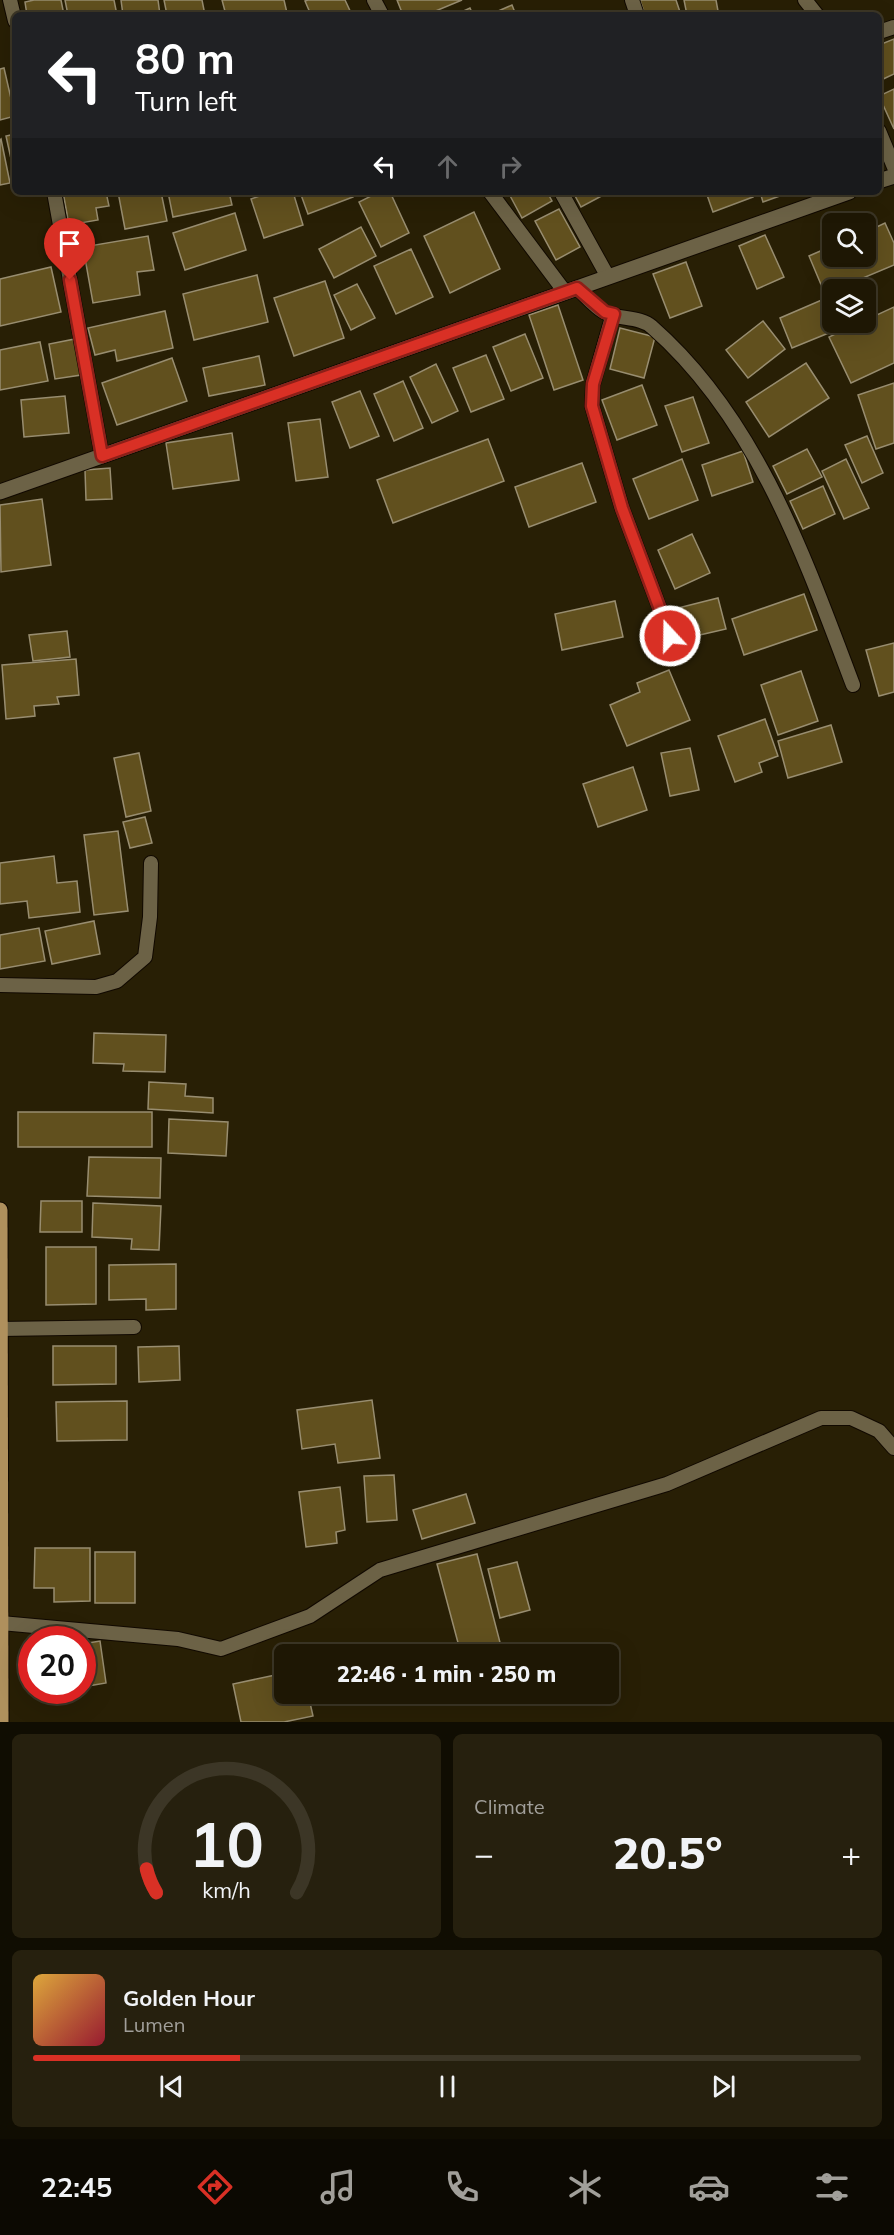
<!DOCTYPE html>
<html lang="en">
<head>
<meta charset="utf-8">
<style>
	body { margin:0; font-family:Mulish,sans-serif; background:#26200e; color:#f1f3f6; height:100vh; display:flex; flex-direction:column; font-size:22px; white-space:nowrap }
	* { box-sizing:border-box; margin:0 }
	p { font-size:20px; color:#a19f9a }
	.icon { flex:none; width:33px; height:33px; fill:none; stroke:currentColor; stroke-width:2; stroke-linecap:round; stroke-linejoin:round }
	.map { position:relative; height:1722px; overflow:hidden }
	.panel { display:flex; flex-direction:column; gap:12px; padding:12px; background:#100d02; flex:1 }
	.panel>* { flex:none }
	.guide { position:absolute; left:12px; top:12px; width:870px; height:183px; border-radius:9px; box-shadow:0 6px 24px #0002,0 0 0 2px #3c3626; background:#202124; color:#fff; overflow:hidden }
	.buttons { position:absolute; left:822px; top:213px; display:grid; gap:12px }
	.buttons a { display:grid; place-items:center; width:54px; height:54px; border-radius:9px; background:#1e1704; box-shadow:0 6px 24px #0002,0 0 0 2px #3c3626; font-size:30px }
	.speed { position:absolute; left:18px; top:1626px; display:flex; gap:12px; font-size:30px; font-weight:700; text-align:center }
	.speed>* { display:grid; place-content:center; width:78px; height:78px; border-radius:50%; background:#1e1704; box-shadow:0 6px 24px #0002,0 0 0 2px #3c3626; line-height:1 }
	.speed .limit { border:9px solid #d22; background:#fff; color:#111 }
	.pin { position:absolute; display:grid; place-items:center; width:51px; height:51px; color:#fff; margin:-62px -26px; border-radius:50% 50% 50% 0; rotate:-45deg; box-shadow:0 0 6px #0007 }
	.pin .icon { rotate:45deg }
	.me { position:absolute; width:66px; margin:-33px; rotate:339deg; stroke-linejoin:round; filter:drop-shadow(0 0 4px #0008) }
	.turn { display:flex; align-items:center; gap:21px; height:126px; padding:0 24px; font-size:27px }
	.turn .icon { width:78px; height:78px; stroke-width:2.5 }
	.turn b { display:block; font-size:42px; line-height:51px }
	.lanes { display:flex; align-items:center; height:57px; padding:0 24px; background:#0003; justify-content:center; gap:30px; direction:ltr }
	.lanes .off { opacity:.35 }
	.big { font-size:45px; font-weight:800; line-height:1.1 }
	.panel .widget { flex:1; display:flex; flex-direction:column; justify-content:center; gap:9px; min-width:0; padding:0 21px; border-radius:9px; background:#26200e }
	.panel .dial { align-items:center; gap:0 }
	.dial svg { height:156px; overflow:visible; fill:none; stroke:#3c3626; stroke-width:7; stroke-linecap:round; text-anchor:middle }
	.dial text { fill:#f1f3f6; stroke:none }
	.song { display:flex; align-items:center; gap:18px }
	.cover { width:72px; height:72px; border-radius:9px; background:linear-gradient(135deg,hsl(40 70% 55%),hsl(350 70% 35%)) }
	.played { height:6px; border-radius:3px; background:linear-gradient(90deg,#d93025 25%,#3c3626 25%) }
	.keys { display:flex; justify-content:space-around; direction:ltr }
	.heat { display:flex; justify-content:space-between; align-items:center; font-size:33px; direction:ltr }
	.panel .tiles { flex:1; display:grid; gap:12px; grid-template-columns:1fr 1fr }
	.widget:last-child { grid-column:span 2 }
	.trip { position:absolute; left:274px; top:1644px; width:345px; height:60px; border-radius:9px; background:#1e1704; box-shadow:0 6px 24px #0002,0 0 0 2px #3c3626; font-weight:800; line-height:60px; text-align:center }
	.dock { display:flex; height:96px; justify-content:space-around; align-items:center; background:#0c0902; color:#a19f9a }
	.dock .icon { width:42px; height:42px }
	.dock .active { color:#d93025 }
	.dock b { font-size:27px; color:#f1f3f6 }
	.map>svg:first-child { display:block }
	.building { fill:#61501e; stroke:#988d70; stroke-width:1.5 }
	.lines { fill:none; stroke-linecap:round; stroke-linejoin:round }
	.lane-casing { stroke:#110900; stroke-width:16 }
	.street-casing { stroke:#110900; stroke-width:17 }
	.primary-casing { stroke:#110900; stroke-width:17 }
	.lane { stroke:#6c6246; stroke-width:14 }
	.street { stroke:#6c6246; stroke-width:15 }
	.primary { stroke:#af905d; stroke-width:15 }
	.route-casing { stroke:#8d1f18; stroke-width:15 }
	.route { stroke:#d93025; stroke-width:10 }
</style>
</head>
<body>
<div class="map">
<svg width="894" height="1722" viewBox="0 0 894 1722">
	<rect width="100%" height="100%" fill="#281f05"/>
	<g class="building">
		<path d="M34 0H61L64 15H27L25 2Z"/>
		<path d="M65 0H114L117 15H68Z"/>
		<path d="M121 0H158L160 15H123Z"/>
		<path d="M164 0H202L205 15H167Z"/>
		<path d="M222 0H284L287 13 278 15H226Z"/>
		<path d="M308 0H345L352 15H311L305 1Z"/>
		<path d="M397 0H462L426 15H403Z"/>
		<path d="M640 0H676L681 15H645Z"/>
		<path d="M684 0H716L718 11 702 15H687Z"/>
		<path d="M512 5 516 15H489Z"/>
		<path d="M470 8 473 15H455Z"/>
		<path d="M894 39V74L879 81V45Z"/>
		<path d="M4 68 15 116 0 120V69Z"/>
		<path d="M894 89V129L879 96Z"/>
		<path d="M15 134V177L6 136Z"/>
		<path d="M1 139 10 183 0 185V140Z"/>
		<path d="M63 192H106L109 206 96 208 98 220 69 225Z"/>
		<path d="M118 192H161L167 221 125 229Z"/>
		<path d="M168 192H229L232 205 173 217Z"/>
		<path d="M271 192H293L303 225 264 238 251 199Z"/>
		<path d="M300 192H352L353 197 308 214Z"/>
		<path d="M379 192H390L409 233 381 247 359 202Z"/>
		<path d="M508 192H547L552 201 522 218Z"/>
		<path d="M573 192H609L581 207Z"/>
		<path d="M706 192H751L753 197 713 212Z"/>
		<path d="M760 192H791L763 202Z"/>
		<path d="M559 209 580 247 556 260 535 221Z"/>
		<path d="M474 212 500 269 450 293 424 236Z"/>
		<path d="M235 213 246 250 185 270 173 233Z"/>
		<path d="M885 223 894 243V265L825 294 809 256 832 246V256H866V232Z"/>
		<path d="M361 227 376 256 334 278 319 249Z"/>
		<path d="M765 235 784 277 757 289 739 246Z"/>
		<path d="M148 236 154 270 137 272 140 295 93 303 83 247Z"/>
		<path d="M411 249 433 297 396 314 374 266Z"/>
		<path d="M686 262 702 306 670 318 653 274Z"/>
		<path d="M51 267 61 312 0 326V279Z"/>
		<path d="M257 275 268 322 194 340 183 294Z"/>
		<path d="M325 281 344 338 294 356 274 298Z"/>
		<path d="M357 284 375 318 351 330 334 295Z"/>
		<path d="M824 299 836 330 792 348 780 318Z"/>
		<path d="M558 305 583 380 554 390 529 315Z"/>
		<path d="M894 307V363L851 383 829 337 860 322H866V320Z"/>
		<path d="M165 311 173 348 117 361 115 350 95 355 88 328Z"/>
		<path d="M763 321 785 349 748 378 726 350Z"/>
		<path d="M620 328 655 337 644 378 610 369Z"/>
		<path d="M525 334 543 378 511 391 493 347Z"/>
		<path d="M75 339 81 375 55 379 49 344Z"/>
		<path d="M40 342 48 381 0 390V350Z"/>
		<path d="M486 355 504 399 471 412 453 368Z"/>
		<path d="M259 356 265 385 209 396 203 368Z"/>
		<path d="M172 358 187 401 117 425 102 383Z"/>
		<path d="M806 363 829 398 769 437 746 402Z"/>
		<path d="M436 364 458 411 432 423 410 377Z"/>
		<path d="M403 381 423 428 394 441 374 394Z"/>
		<path d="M894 383V443L876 449 858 395Z"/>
		<path d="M642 385 657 425 617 440 602 400Z"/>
		<path d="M360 391 379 436 350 448 332 402Z"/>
		<path d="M65 396 69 433 24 437 21 400Z"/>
		<path d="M693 397 709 443 682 452 665 406Z"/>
		<path d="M320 419 328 477 296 481 288 423Z"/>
		<path d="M232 433 239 480 173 489 166 443Z"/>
		<path d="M867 436 883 473 862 483 845 445Z"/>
		<path d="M488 439 504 481 393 523 377 480Z"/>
		<path d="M807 449 822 477 787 494 773 466Z"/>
		<path d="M743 451 753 482 712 496 702 465Z"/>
		<path d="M682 459 698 500 649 519 633 479Z"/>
		<path d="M846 459 869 508 844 519 822 471Z"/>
		<path d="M582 463 596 502 529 527 515 487Z"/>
		<path d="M110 468 112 499 86 500 85 470Z"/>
		<path d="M823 486 835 514 803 529 790 501Z"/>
		<path d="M42 499 51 565 1 572 0 505Z"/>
		<path d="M692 534 710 573 675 589 658 550Z"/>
		<path d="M804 594 817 630 744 655 732 619Z"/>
		<path d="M718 598 726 629 682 639 674 609Z"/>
		<path d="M615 601 623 637 562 650 555 614Z"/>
		<path d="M67 631 70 657 33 661 29 635Z"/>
		<path d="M894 643V692L879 696 866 650Z"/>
		<path d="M76 659 79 695 57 697 59 704 34 706 35 716 6 719 2 665Z"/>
		<path d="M669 670 690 720 627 746 610 705 640 692 637 683Z"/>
		<path d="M801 671 818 721 778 735 761 685Z"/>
		<path d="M765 719 778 756 759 763 762 772 735 782 718 736Z"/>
		<path d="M831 725 842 762 788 778 778 741Z"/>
		<path d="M690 748 699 790 670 796 661 753Z"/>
		<path d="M139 753 151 811 126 817 114 758Z"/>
		<path d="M633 767 647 810 598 827 583 784Z"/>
		<path d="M145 817 152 843 130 848 123 822Z"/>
		<path d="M118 831 128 911 94 915 84 835Z"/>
		<path d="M54 856 57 883 77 881 80 912 29 918 27 901 0 904V863Z"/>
		<path d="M94 921 100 954 52 964 45 931Z"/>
		<path d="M39 928 45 961 0 969V935Z"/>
		<path d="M94 1033 166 1035 165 1072 123 1071 124 1064 93 1063Z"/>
		<path d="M149 1082 186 1084 185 1096 213 1098V1113L148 1109Z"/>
		<rect x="18" y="1112" width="134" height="35"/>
		<path d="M169 1119 228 1122 226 1156 168 1153Z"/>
		<path d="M89 1157 161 1158 160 1198 87 1196Z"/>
		<path d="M41 1201H82V1232H40Z"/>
		<path d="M93 1203 161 1206 159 1250 131 1249 132 1239 92 1237Z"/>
		<path d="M46 1247H96V1304L46 1305Z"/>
		<path d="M176 1264V1309L146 1310V1299L109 1300V1265Z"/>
		<path d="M53 1346H116V1384L53 1385Z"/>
		<path d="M179 1346 180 1380 139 1382 138 1347Z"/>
		<path d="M372 1400 380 1458 338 1463 335 1444 302 1449 297 1410Z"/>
		<path d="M127 1401V1440L57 1441 56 1402Z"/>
		<path d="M394 1475 397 1520 367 1522 364 1476Z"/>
		<path d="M340 1487 345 1530 336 1532 337 1543 306 1547 299 1492Z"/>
		<path d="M466 1494 475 1523 422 1539 413 1510Z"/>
		<path d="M35 1548H90V1601L54 1602V1588H34Z"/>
		<rect x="95" y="1552" width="40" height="51"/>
		<path d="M477 1554 503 1654H461L437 1564Z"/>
		<path d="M517 1562 530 1610 500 1618 488 1569Z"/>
		<path d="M100 1641 106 1683 82 1687V1644Z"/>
		<path d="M285 1673V1694H308L313 1716 284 1722H241L233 1684Z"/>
	</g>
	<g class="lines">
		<g class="lane-casing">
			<g id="lane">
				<path d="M10 0 15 21"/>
				<path d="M374 0 382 15"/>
				<path d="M632 0 637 15"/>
				<path d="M805 0 817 15"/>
				<path d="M879 32 894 27"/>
				<path d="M879 131 894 167"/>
				<path d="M54 192 102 456"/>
				<path d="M490 192 565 292"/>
				<path d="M561 192 608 277"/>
				<path d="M577 288C585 295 594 306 604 312 618 320 640 316 652 327 757 419 805 558 853 685"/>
				<path d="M613 314 593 384 592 406 622 508 670 636"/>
				<path d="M0 985 96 987 117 981 145 957 150 917 151 863"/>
				<path d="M0 1329 134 1327"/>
				<path d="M1 1623 178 1639 221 1649 310 1616 380 1570 667 1484 821 1418H851L879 1431 894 1448"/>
			</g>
		</g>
		<g class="street-casing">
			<g id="street">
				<path d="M879 181 894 176"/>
				<path d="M0 492 849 192"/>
			</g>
		</g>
		<g class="primary-casing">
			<path id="primary" d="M0 1210 1 1722"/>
		</g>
		<use href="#lane" class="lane"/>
		<use href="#street" class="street"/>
		<use href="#primary" class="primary"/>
	</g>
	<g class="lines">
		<g class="route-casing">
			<path id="route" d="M70 280 102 456 577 288 605 312 614 314 593 384 592 406 622 508 670 636"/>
		</g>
		<use href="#route" class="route"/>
	</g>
</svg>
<div class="buttons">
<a><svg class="icon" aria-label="search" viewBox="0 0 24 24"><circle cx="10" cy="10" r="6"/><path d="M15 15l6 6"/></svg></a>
<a><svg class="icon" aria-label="layers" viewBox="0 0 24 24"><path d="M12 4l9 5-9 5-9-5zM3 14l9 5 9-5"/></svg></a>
</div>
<div class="speed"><div class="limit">20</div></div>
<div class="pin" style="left:70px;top:280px;background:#d93025"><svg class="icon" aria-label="arrive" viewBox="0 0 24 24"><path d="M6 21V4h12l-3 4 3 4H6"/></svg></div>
<svg class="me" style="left:670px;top:636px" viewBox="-20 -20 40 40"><circle r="17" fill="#d93025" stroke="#fff" stroke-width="3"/><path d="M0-11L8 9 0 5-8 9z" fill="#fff"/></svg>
<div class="trip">22:46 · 1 min · 250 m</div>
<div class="guide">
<div class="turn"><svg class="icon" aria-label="left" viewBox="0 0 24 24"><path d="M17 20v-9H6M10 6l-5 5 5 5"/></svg><div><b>80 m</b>Turn left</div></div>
<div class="lanes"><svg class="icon" aria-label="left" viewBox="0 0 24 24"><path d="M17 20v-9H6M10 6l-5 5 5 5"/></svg><svg class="icon off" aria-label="ahead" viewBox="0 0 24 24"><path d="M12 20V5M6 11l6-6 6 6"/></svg><svg class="icon off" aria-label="right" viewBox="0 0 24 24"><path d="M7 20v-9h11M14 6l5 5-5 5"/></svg></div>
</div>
</div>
<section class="panel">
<div class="tiles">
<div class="widget dial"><svg viewBox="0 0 100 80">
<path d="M14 69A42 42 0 1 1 86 69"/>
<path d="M14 69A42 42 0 0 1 9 57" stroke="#d93025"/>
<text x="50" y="56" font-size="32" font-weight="700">10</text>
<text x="50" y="72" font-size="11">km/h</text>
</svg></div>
<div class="widget"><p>Climate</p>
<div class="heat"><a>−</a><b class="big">20.5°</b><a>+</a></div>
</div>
<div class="widget">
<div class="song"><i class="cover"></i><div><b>Golden Hour</b><p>Lumen</p></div></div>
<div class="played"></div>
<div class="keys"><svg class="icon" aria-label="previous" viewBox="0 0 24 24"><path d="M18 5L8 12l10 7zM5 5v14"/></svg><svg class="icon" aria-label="pause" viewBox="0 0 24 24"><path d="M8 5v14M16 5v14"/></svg><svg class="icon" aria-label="next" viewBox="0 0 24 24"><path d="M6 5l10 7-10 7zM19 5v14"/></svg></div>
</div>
</div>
</section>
<nav class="dock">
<b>22:45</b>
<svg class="icon active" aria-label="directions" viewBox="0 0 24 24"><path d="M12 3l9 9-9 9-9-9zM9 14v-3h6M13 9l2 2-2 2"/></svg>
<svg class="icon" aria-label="music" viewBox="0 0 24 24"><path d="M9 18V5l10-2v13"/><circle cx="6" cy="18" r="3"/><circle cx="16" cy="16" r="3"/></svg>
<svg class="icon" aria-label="phone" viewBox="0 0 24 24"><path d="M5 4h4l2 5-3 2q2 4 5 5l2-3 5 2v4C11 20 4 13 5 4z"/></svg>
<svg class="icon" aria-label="climate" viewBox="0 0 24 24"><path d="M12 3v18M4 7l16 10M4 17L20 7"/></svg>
<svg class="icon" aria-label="car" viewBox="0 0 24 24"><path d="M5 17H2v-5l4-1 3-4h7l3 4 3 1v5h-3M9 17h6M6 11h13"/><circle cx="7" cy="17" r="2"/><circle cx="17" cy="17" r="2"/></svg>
<svg class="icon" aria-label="filters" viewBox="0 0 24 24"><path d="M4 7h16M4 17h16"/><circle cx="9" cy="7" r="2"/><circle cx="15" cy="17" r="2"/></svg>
</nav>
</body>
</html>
